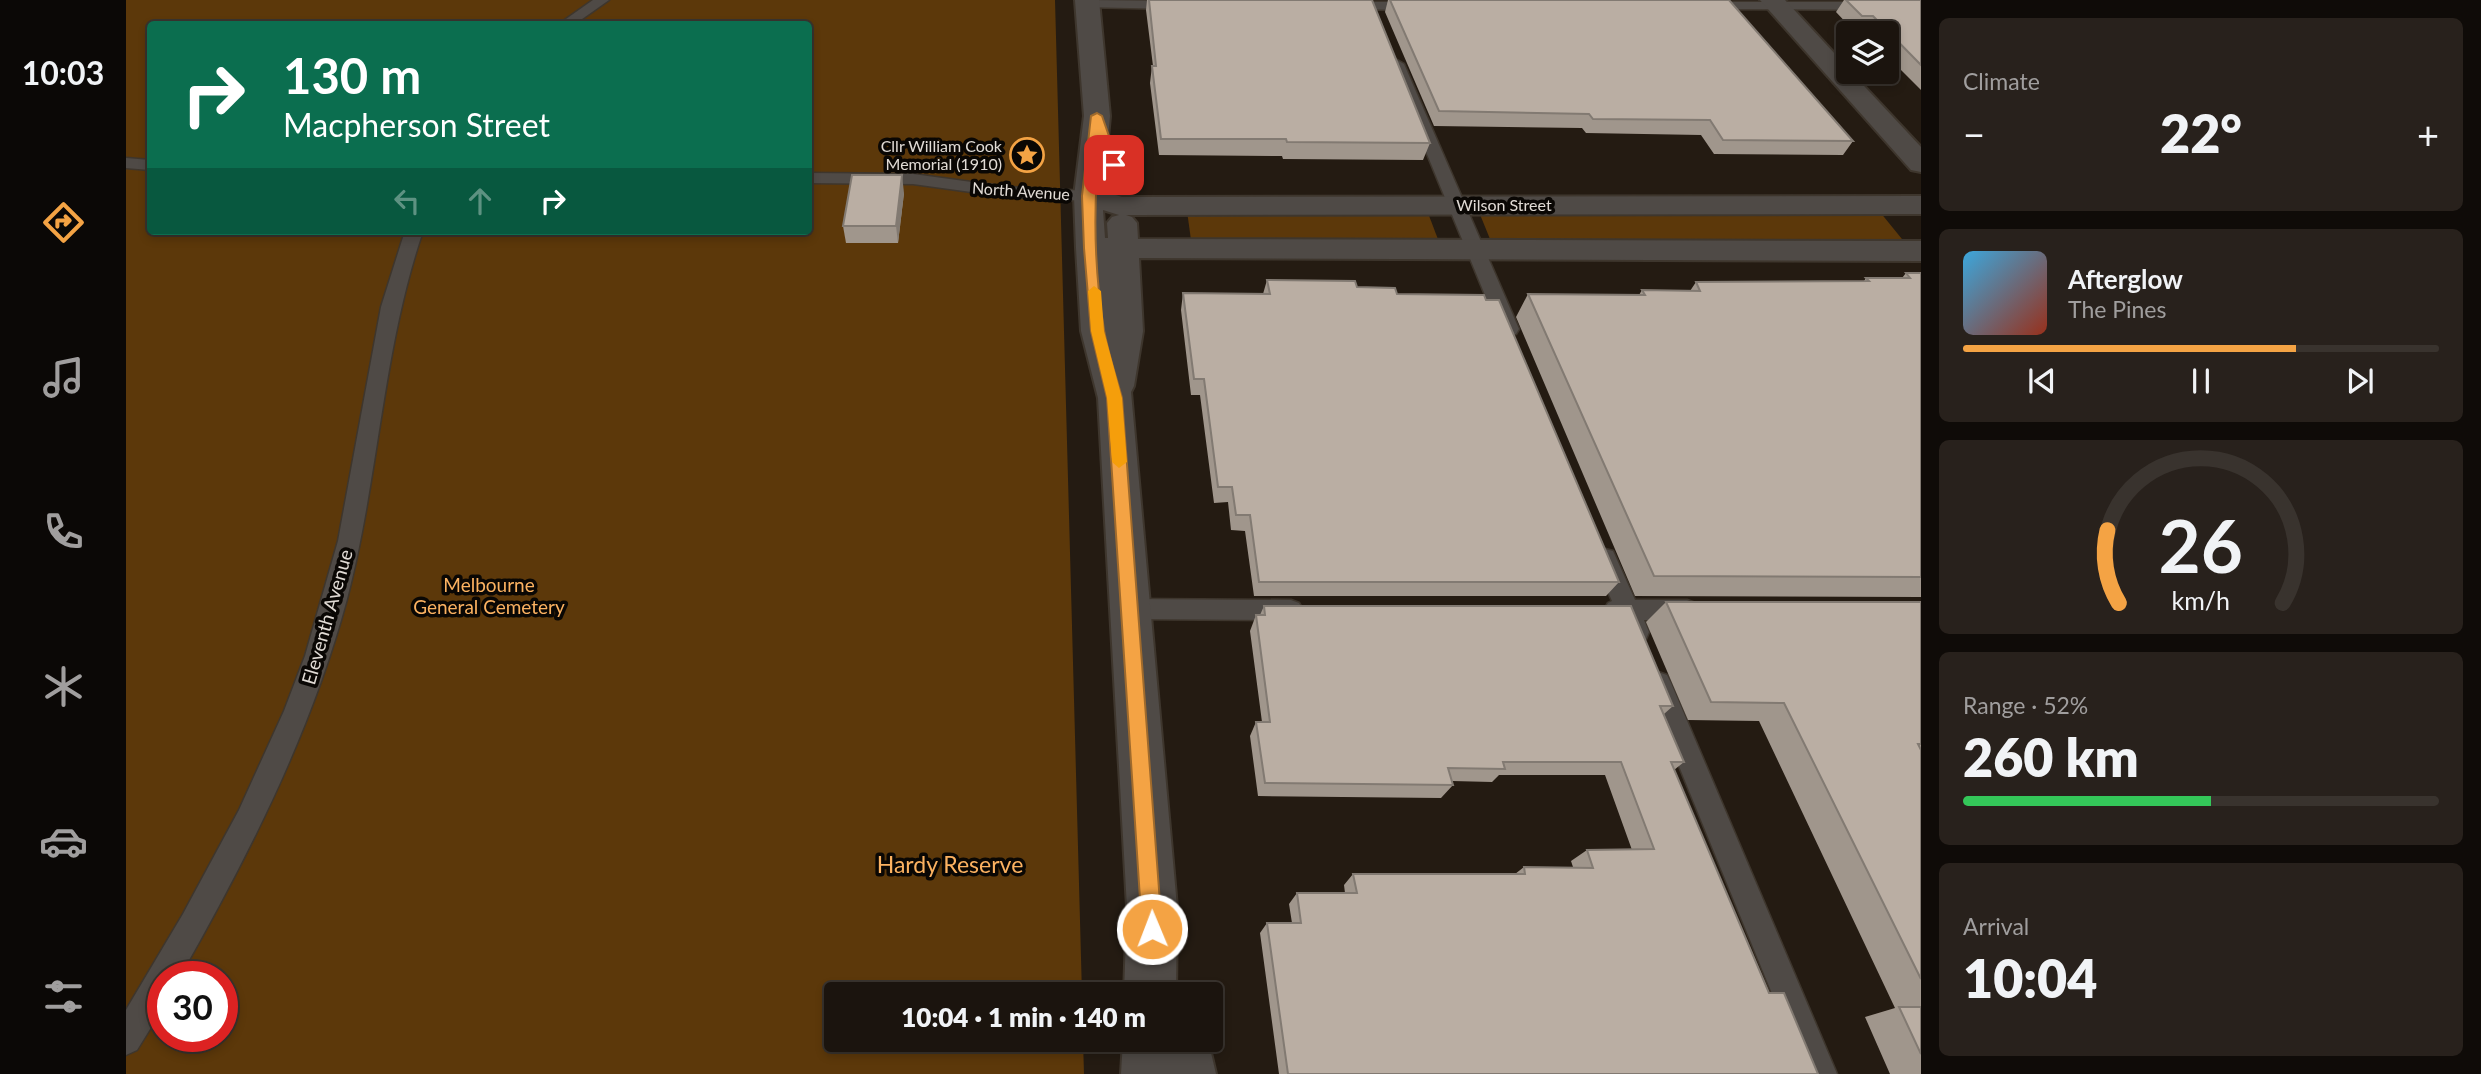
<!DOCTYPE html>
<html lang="en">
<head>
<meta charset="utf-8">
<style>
	body { margin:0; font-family:Lato,sans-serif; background:#28211c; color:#f1f3f6; height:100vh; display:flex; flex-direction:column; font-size:26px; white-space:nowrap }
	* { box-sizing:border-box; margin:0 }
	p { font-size:23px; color:#a09e9e }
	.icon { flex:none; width:38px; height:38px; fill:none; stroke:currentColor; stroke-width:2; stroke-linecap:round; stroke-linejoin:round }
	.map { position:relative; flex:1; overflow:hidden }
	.panel { display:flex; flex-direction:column; gap:18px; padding:18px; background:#0f0b08; width:560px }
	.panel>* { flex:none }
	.banner { position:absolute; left:21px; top:21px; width:665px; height:214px; border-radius:7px; box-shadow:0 4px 10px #0003,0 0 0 2px #39332e; background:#0b6e4f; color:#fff; overflow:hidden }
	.fabs { position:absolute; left:1710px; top:21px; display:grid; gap:14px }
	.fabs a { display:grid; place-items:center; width:63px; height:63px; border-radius:7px; background:#1b140e; box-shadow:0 4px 10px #0003,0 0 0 2px #39332e; font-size:35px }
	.speed { position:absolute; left:21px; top:961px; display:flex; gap:14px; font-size:35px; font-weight:700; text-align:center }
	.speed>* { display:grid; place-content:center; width:91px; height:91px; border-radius:50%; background:#1b140e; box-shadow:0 4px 10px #0003,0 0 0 2px #39332e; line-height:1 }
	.speed .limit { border:10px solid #d22; background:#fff; color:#111 }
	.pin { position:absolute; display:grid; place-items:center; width:60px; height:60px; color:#fff; margin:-30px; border-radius:14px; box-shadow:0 4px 10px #0006 }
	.me { position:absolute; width:77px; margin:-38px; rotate:359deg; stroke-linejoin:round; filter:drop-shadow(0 0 5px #0008) }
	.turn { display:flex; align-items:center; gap:24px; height:147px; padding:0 21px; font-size:32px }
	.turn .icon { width:91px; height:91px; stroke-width:2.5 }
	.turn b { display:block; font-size:49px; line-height:60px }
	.lanes { display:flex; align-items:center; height:66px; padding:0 21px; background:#0003; justify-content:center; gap:35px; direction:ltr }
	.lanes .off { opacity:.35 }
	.big { font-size:52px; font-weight:800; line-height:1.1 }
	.panel .tile { flex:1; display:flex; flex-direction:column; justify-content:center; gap:10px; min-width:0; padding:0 24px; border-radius:10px; background:#28211c }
	.panel .dial { align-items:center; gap:0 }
	.dial svg { height:182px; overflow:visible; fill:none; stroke:#39332e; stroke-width:7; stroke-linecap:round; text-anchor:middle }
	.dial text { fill:#f1f3f6; stroke:none }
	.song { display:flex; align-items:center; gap:21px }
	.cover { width:84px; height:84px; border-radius:10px; background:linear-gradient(135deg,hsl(200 70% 55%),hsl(10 70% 35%)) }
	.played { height:7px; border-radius:4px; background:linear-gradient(90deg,#f4a344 70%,#39332e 70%) }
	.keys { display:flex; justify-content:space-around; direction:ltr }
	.heat { display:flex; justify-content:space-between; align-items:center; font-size:38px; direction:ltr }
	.charge { height:10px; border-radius:5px; background:linear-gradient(90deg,#34c759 52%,#39332e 0) }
	.trip { position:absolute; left:698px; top:982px; width:399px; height:70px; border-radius:7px; background:#1b140e; box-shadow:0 4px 10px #0003,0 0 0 2px #39332e; font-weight:800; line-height:70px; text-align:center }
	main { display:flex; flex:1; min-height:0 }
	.tab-bar { display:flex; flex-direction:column; width:126px; justify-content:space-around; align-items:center; background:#0b0806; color:#a09e9e }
	.tab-bar .icon { width:49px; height:49px }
	.tab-bar .active { color:#f4a344 }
	.tab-bar b { font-size:32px; color:#f1f3f6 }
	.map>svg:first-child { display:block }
	.green { fill:#5c380a; fill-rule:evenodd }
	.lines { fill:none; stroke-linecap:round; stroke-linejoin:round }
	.service-casing { stroke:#3e362d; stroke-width:3 }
	.minor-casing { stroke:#3e362d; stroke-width:4 }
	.service { fill:#4f4a46; fill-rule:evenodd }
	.minor { fill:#4f4a46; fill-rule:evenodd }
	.wall { fill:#a0968c }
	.shaded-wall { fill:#827a72 }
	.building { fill:#baaea3; stroke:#827a72; stroke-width:2 }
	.route { fill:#f4a344; stroke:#9f6a2c; stroke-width:2 }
	.slow { fill:#f59e0b }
	.labels { text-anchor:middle; stroke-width:7; stroke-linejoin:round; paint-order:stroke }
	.far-poi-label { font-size:16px; fill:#e1dbd5; stroke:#0a0704; text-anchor:end }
	.far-street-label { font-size:16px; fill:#e1dbd5; stroke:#0a0704 }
	.park-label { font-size:19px; fill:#fcb261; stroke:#0a0704 }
	.street-label { font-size:19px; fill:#e1dbd5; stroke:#0a0704 }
	.near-park-label { font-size:23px; fill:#fcb261; stroke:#0a0704 }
</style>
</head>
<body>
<main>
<nav class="tab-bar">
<b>10:03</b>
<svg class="icon active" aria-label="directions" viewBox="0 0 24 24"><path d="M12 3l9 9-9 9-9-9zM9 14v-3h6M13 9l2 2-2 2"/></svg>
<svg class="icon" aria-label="music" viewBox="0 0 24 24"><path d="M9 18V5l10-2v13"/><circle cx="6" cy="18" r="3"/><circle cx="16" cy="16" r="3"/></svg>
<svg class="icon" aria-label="phone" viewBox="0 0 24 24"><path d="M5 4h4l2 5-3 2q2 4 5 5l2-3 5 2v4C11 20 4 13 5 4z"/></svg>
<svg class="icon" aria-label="climate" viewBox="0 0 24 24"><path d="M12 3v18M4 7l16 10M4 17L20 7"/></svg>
<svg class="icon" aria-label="car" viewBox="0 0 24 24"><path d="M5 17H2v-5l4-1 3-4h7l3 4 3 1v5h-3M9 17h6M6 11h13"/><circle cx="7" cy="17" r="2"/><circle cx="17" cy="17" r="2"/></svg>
<svg class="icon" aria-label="filters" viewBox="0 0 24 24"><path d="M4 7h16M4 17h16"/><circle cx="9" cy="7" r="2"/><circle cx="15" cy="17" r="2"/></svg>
</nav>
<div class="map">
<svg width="1795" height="1074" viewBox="0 0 1795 1074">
	<rect width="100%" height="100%" fill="#241b12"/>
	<g class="green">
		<path d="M0 0H929L956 994H710V1040H957L958 1074H0ZM24 24H682V231H24ZM37 976H96V1036H37Z"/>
		<path d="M1061 211 1302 213 1313 242 1065 240Z"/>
		<path d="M1353 212H1754L1780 244H1366Z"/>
	</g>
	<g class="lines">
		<g class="service-casing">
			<g id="service">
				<path d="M467 0H483L449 24H433Z"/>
				<path d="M960 0 1050 1 1057 5 1050 9 956 7 954 4Z"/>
				<path d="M1217 2H1291L1298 6 1291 10 1212 9V3Z"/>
				<path d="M1578 2H1795V10L1573 9V3Z"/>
				<path d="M1271 60 1278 64 1393 329 1390 334H1376L1373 329 1264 64Z"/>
				<path d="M0 158 24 160V170L0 168Z"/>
				<path d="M682 173 787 174 882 187 962 191 971 196 962 201 882 197 787 184 682 183Z"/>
				<path d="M279 231H297C256 351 253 477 221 599 185 732 122 857 54 976H37V1008L11 1050 0 1055V1010L57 914 113 810 158 711 179 656 212 541 255 307Z"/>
				<path d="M1479 549 1487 551 1509 600H1561L1569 603 1573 610 1569 617 1561 620H1518L1523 632 1520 639 1511 643 1502 639 1494 620 1482 617 1478 610 1482 603 1486 601 1467 558 1471 551Z"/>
				<path d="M1005 599 1165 600 1173 603 1177 610 1173 617 1165 620 1005 619 997 616 993 609 997 602Z"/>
				<path d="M1532 672 1541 675 1545 683 1711 1074H1679L1519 683 1523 675Z"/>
			</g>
		</g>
		<g class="minor-casing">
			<g id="minor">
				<path d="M949 0H973L984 116 977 191 996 197 1795 196V214L1000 215 1006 217 1011 223 1012 239 1795 241V261L1013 258 1017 331 1008 386 1005 392 1051 907 1050 994H998L1001 907 972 398 955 331 950 248 948 196 958 116ZM977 210 993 215 986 217 981 223 982 238H979Z"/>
				<path d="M1634 0H1659L1722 68V72H1725L1795 147V172L1785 170Z"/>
				<path d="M997 1040H1082L1090 1074H995Z"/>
			</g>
		</g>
		<use href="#service" class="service"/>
		<use href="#minor" class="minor"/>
	</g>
	<g class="wall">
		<path d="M1021 0H1246L1304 143 1297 160 1157 159 1156 156 1033 155 1024 83 1026 66H1027L1020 10Z"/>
		<path d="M1262 0H1603L1727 141 1717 155 1588 154 1575 135 1460 133 1456 128 1308 126 1259 12Z"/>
		<path d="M1718 0H1795V90L1760 55V33H1740L1737 30H1727L1710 12Z"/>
		<path d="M778 193 772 243H720L717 226Z"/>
		<path d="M1780 273H1795V597L1509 596 1390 317 1402 294 1513 295 1516 290 1564 291 1570 282 1738 281 1740 278H1776Z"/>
		<path d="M1141 280 1231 287 1271 294 1493 582 1480 596H1128L1119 531 1105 530 1102 502 1088 503 1074 395H1065L1055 310 1057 293 1137 294Z"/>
		<path d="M1540 602H1795V1074H1764L1739 1017 1769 1008 1633 721 1562 720 1520 622Z"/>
		<path d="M1138 606 1547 706 1538 714 1558 762 1548 770 1643 993 1692 1074H1153L1134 933 1141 923H1166L1163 904 1171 893H1219L1218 885 1227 874H1389L1398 867H1447L1445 861 1461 850H1506L1479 775H1373L1366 782 1326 781 1327 785 1315 798 1132 796 1124 736 1130 722H1136L1124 631 1130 615H1134Z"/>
	</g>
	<path class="shaded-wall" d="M776 175 778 193 772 243 770 226Z"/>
	<g class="building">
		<path d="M1023 0H1246L1304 143 1161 142 1160 139H1035L1026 66H1030Z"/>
		<path d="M1264 0H1603L1727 141 1597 140 1584 120 1467 119 1463 114 1313 111Z"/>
		<path d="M1720 0H1795V65L1747 16H1736Z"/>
		<path d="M726 175H776L770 226H717Z"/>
		<path d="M1780 273H1795V577L1528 576 1402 294 1519 295 1516 290 1574 291 1570 282 1743 281 1740 278H1784Z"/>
		<path d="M1141 280 1229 281 1231 287 1269 288 1271 294 1358 295 1360 300H1373L1493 582H1133L1124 515H1110L1106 487H1092L1078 379H1068L1057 293 1144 294Z"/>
		<path d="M1540 602H1795V744H1792L1795 750V979L1658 703 1585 702Z"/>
		<path d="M1138 606H1505L1547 706H1534L1558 762H1545L1643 993H1658L1692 1074H1162L1141 923H1175L1171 893H1231L1227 874H1399L1398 867 1467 868 1461 850 1528 849 1495 762H1377L1379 769 1322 768 1327 785 1139 783 1130 722H1144L1130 615H1139Z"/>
		<path d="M1773 1007H1795V1054Z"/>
	</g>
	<path class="route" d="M971 113 976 116 993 165 984 167 974 141C967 203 968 268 978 330 982 353 990 376 996 398L1036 929 1033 936 1026 939 1019 936 1016 929 981 398 965 331 958 248 956 196 965 116Z"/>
	<path class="slow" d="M968 286 975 291 978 331 996 398 1001 462 993 468 986 462 981 398 965 331 962 291Z"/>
	<defs>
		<g id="sight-ring" transform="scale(1.75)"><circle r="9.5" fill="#0a0704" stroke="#f4a344" stroke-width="1.5"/><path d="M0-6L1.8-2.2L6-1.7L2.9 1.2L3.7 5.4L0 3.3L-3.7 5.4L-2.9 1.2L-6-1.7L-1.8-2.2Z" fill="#f4a344"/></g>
	</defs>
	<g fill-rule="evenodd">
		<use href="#sight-ring" x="901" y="155"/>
	</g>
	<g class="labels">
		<g class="far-poi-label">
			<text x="876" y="152">Cllr William Cook<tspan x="876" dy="18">Memorial (1910)</tspan></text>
		</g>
		<g class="far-street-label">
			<text transform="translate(895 191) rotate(4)" y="6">North Avenue</text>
			<text x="1378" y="211">Wilson Street</text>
		</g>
		<g class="park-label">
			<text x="363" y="592">Melbourne<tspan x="363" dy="22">General Cemetery</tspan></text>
		</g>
		<g class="street-label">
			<text transform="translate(201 617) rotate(-74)" y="7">Eleventh Avenue</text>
		</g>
		<g class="near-park-label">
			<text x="824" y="873">Hardy Reserve</text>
		</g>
	</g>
</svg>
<div class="fabs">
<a><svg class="icon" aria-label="layers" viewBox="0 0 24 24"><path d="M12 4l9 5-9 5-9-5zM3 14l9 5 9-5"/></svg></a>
</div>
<div class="speed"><div class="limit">30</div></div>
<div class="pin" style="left:988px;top:165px;background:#d93025"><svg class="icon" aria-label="arrive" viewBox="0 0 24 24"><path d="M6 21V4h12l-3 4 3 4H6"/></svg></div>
<svg class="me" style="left:1026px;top:929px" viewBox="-20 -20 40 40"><circle r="17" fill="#f4a344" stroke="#fff" stroke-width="3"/><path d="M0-11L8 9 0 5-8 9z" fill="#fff"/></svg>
<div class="trip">10:04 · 1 min · 140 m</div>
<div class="banner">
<div class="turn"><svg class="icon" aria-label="right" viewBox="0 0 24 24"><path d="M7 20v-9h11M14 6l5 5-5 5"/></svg><div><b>130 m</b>Macpherson Street</div></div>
<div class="lanes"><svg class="icon off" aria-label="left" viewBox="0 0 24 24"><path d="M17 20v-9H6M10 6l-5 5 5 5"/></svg><svg class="icon off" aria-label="ahead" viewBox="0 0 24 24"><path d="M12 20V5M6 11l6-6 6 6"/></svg><svg class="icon" aria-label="right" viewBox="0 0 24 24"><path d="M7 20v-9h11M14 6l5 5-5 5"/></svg></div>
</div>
</div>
<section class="panel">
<div class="tile"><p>Climate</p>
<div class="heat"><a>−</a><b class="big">22°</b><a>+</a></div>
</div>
<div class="tile">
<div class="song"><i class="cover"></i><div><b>Afterglow</b><p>The Pines</p></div></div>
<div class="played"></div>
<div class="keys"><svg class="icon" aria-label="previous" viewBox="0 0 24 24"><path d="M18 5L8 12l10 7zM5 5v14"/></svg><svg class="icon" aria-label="pause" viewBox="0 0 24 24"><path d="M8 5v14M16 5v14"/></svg><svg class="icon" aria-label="next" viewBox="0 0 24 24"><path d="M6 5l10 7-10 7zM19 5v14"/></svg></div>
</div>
<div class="tile dial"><svg viewBox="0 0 100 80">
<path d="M14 69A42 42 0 1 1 86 69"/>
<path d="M14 69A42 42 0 0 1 9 37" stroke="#f4a344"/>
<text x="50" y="56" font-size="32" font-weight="700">26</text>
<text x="50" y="72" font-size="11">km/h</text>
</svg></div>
<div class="tile"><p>Range · 52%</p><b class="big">260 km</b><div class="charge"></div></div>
<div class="tile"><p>Arrival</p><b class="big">10:04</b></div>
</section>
</main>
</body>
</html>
